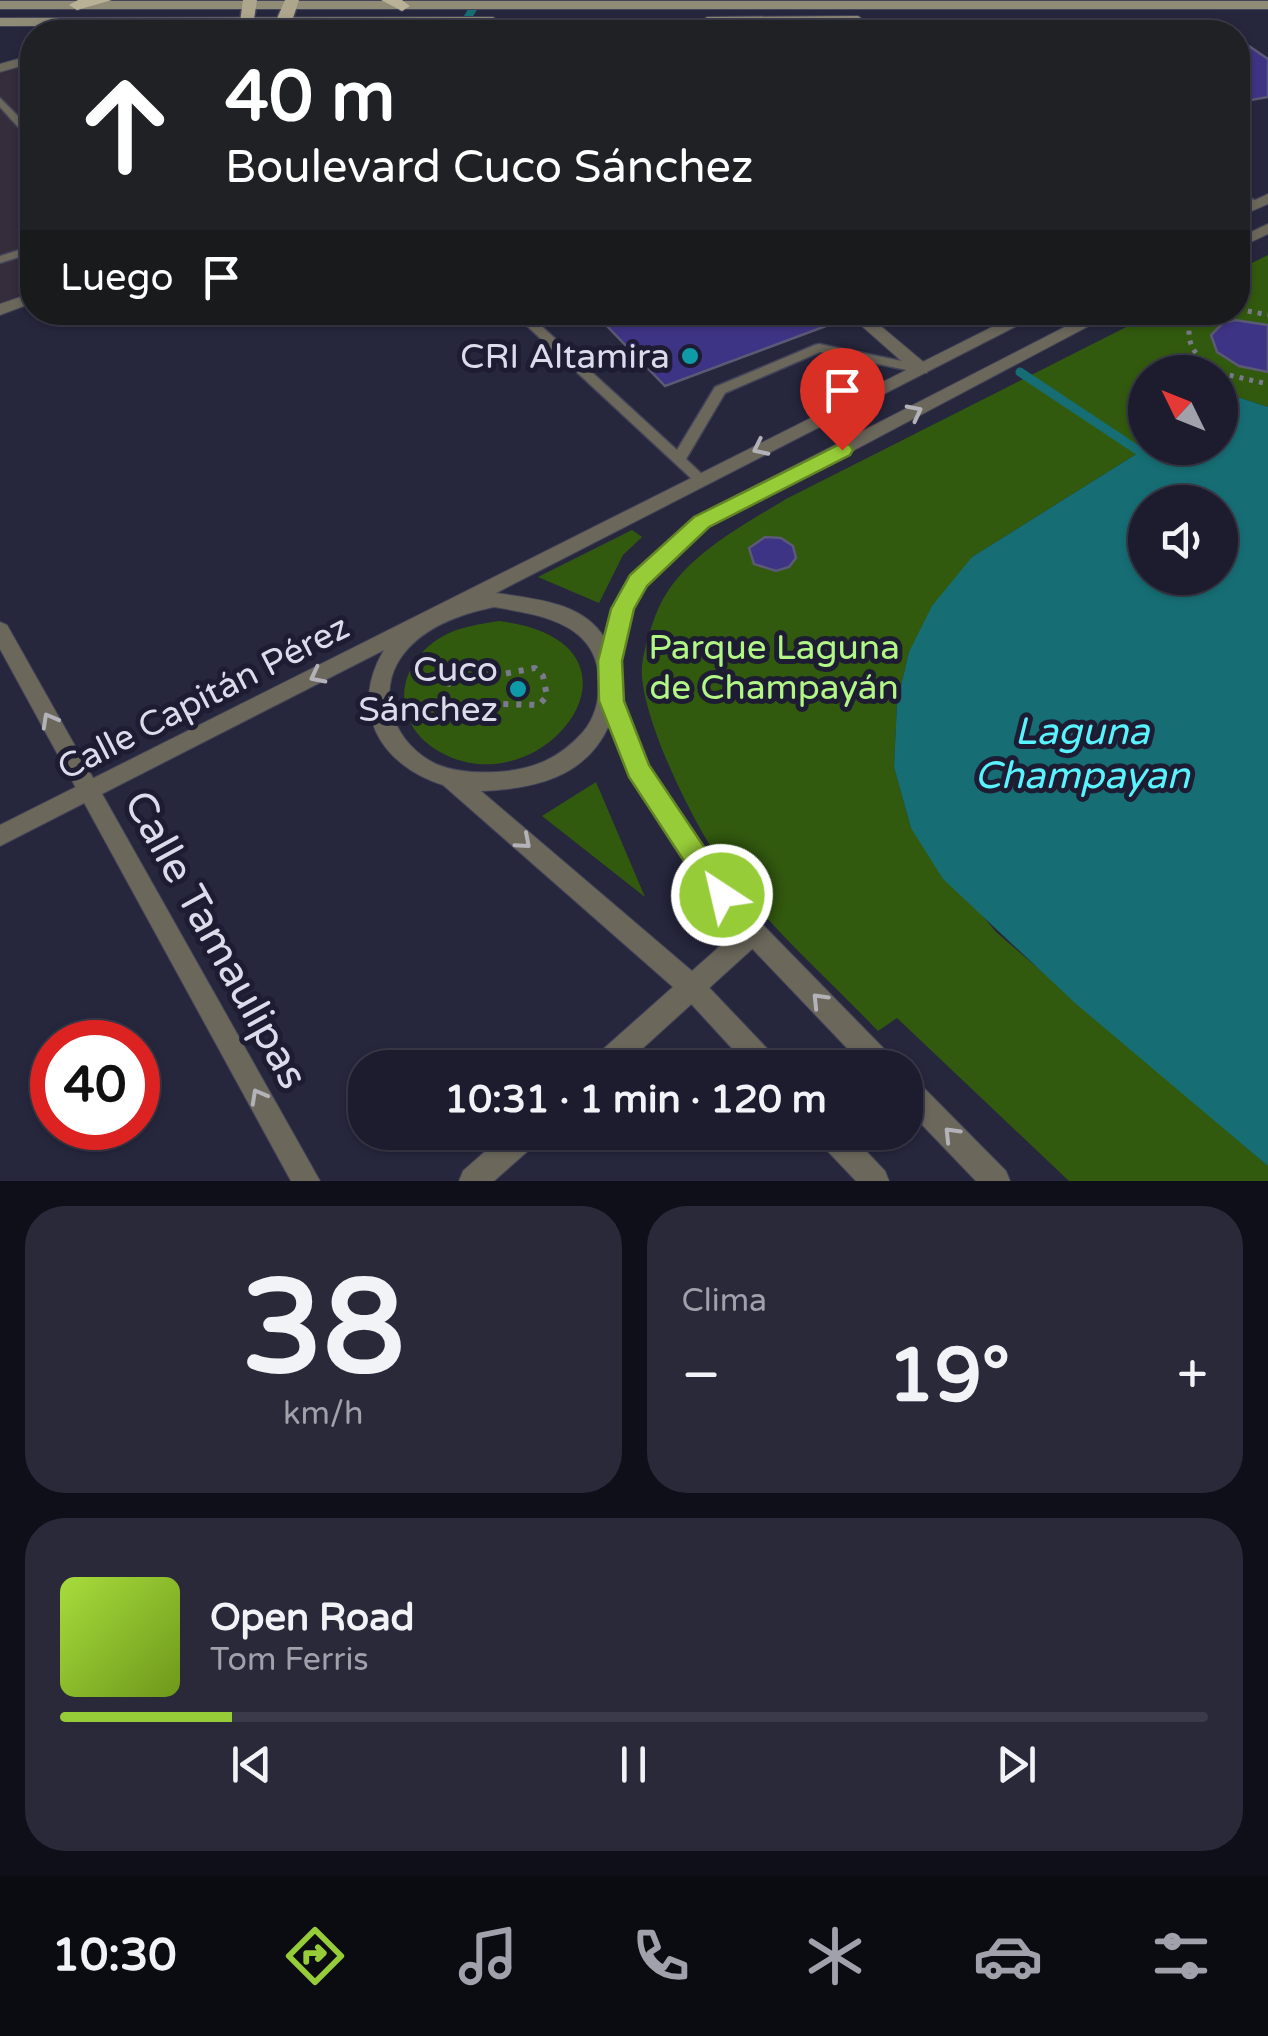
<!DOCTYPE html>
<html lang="es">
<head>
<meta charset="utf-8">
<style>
	body { margin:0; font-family:"Varela Round",sans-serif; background:#29293a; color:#f1f3f6; height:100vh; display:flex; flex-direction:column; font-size:38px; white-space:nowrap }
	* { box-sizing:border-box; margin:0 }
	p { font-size:32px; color:#a0a1aa }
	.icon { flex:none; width:55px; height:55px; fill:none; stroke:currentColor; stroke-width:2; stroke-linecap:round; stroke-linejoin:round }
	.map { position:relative; height:1181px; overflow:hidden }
	.panel { display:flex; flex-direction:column; gap:25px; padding:25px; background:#0f0f19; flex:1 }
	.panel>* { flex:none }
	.guide { position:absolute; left:20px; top:20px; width:1230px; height:305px; border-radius:40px; box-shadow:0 2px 8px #0004,0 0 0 2px #3a3a4a; background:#202124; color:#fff; overflow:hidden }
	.needle { width:65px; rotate:313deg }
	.tools { position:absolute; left:1128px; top:355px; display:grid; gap:20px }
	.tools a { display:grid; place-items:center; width:110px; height:110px; border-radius:50%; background:#1c1c2e; box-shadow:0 2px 8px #0004,0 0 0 2px #3a3a4a; font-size:50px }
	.speed { position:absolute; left:30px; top:1020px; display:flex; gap:20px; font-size:50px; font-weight:700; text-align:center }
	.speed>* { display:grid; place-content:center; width:130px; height:130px; border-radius:50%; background:#1c1c2e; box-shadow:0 2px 8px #0004,0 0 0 2px #3a3a4a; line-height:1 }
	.speed .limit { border:15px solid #d22; background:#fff; color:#111 }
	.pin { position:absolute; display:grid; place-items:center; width:85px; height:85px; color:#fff; margin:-102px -42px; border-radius:50% 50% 50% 0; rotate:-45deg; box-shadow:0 0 10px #0007 }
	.pin .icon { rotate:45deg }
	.me { position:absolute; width:110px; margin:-55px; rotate:325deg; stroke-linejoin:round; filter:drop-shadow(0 0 8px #0008) }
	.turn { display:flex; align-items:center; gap:35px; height:210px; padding:0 40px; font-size:45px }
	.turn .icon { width:130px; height:130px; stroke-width:2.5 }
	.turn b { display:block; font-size:70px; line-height:85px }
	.then { display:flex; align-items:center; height:95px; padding:0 40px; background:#0003; gap:20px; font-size:38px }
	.big { font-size:75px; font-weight:700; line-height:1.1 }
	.panel .widget { flex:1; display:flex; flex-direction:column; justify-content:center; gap:15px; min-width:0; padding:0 35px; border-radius:40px; background:#29293a }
	.panel .dial { align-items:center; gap:0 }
	.dial b { font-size:130px; line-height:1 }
	.song { display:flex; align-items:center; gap:30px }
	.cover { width:120px; height:120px; border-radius:15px; background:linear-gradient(135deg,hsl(80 70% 55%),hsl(80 70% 35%)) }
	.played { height:10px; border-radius:5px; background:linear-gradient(90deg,#97cc39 15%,#3a3a4a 15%) }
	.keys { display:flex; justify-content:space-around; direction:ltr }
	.heat { display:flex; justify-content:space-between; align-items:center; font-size:55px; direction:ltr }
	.panel .tiles { flex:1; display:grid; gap:25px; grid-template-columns:1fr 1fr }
	.widget:last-child { grid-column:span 2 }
	.trip { position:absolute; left:348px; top:1050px; width:575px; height:100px; border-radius:40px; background:#1c1c2e; box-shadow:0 2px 8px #0004,0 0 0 2px #3a3a4a; font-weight:700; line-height:100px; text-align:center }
	.tabs { display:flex; height:160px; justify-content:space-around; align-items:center; background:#0b0b12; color:#a0a1aa }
	.tabs .icon { width:70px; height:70px }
	.tabs .selected { color:#97cc39 }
	.tabs b { font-size:45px; color:#f1f3f6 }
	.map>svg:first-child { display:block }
	.commercial { fill:#352c3c }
	.green { fill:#325a0e }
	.water { fill:#166e74; fill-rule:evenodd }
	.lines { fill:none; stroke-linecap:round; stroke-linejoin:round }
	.stream-far1 { stroke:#166e74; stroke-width:8 }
	.stream { stroke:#166e74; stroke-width:9 }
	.building { fill:#3e3485; stroke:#5a5a74; stroke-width:2.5 }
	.service-casing { stroke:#434359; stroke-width:3 }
	.minor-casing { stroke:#434359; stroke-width:2 }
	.tertiary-casing { stroke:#434359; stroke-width:2 }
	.secondary-casing { stroke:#434359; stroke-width:2 }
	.primary-casing { stroke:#434359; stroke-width:3 }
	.trunk-casing { stroke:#434359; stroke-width:2 }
	.path-far1 { stroke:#7a7a8e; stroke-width:5; stroke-dasharray:4 6; stroke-linecap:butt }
	.path { stroke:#7a7a8e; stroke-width:6; stroke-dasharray:5 8; stroke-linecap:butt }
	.service { fill:#6b675b; fill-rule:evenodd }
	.minor { fill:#6b675b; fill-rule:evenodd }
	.tertiary { fill:#6b675b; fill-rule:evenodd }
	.secondary { fill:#908b77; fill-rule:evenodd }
	.primary { fill:#ada68d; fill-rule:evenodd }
	.trunk { fill:#bab296; fill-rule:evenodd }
	.oneway { stroke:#b4b2b9 }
	.route { fill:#97cc39; stroke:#628525; stroke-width:2.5 }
	.culture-dot { fill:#0f9aa8; stroke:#1d1c32; stroke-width:4 }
	.labels { text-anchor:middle; stroke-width:10; stroke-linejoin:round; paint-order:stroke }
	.poi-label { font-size:35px; fill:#dbdbeb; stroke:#1d1c32; text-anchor:end }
	.park-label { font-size:35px; fill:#b2f685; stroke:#1d1c32 }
	.street-label { font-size:35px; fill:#dbdbeb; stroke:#1d1c32 }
	.water-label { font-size:38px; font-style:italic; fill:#59f3fe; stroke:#1d1c32 }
	.near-street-label { font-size:42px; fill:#dbdbeb; stroke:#1d1c32 }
</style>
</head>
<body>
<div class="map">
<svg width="1268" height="1181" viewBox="0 0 1268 1181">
	<rect width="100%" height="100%" fill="#26263d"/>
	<path class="commercial" d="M19 63 32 77V296L0 308V68Z"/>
	<g class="green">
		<path d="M1268 255V407L1234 396 1220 404V372H1145L1146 448 972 557 909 652 897 703 894 767 911 828 996 932 1268 1166V1181H1069L897 1018 878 1031C829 980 774 931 730 875 699 836 638 715 642 666 644 649 652 622 659 607 683 556 741 527 786 499L1154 313 1238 312V270Z"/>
		<path d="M632 530 642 537 623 555 599 603 538 577Z"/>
		<path d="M499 621C672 643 540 816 435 749 387 718 398 658 447 634 464 626 481 624 499 621Z"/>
		<path d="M596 782 645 897 542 816Z"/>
	</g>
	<path class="water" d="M1234 396 1268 407V1166L1075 1003 943 879 911 828 894 767 897 703 909 652 932 606 972 557 1146 448H1220V404ZM1145 502H1220V578H1145Z"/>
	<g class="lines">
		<path class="stream-far1" d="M475 32 465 22 478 0"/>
		<g class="stream">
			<path d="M935 312 948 322"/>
			<path d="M1020 372 1139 451"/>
		</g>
	</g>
	<g class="building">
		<path d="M1249 46 1268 59V97L1246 101 1238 95V48Z"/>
		<path d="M620 312H810L826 326 665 386 607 326 627 319Z"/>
		<path d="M1235 320 1268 325V372L1239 366 1217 352 1211 335 1223 323Z"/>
		<path d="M765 537 781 538 793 546 796 558 789 567 776 571 754 564 749 548Z"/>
	</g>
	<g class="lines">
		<g class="service-casing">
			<g id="service">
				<path d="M0 98 32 130V139L28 138 0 107Z"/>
				<path d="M1238 193 1259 202 1260 204 1255 207 1238 200Z"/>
				<path d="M32 246V253L0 263V256Z"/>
				<path d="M512 312H526L677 450 715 387 815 345 819 344 921 365 927 369 921 373 820 352 725 393 686 459 706 478 699 483 694 481Z"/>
			</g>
		</g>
		<g class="minor-casing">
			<g id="minor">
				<path d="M825 17 835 20 804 32H788Z"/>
				<path d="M396 18 400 19 408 32H396L390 22Z"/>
				<path d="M32 55V63L0 72V64Z"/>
				<path d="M32 293V303L0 315V304Z"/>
				<path d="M846 312H864L927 365V373H915Z"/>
				<path d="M0 622 7 625 320 1181H291L0 649Z"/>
				<path d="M753 921 762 924 894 1059 898 1068H866L744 940 741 932 744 924Z"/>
				<path d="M692 975 701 979 777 1059 781 1068H750L683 995 679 987 683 979Z"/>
				<path d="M905 1075 915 1079 1006 1171 1010 1181H976L905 1107Z"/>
				<path d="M815 1132H848L885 1171 889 1181H856L819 1142Z"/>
			</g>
		</g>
		<g class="tertiary-casing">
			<g id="tertiary">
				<path d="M1268 194V204L1238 217V208Z"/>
				<path d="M1268 224V234L1238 248V238Z"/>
				<path d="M1022 312H1044L496 593C534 599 584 602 605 639L613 609 631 576 695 517 1094 312H1115L709 527 645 586 633 609 619 664 620 698 648 766 731 887 765 932 762 940 621 1068H588L592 1059 673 987 443 785C380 765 348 710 384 650L0 846V825ZM494 607C541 615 599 623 599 683 599 700 595 718 583 732 559 759 532 770 496 772 476 773 455 772 436 764 396 745 374 695 402 656 423 627 460 614 494 607ZM609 725C638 799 686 869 737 931L692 971 481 791C533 789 586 778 609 725Z"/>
				<path d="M507 1132H542L538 1142 494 1181H459L463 1171Z"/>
			</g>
		</g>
		<g class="secondary-casing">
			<g id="secondary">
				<rect x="0" y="1" width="1268" height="8"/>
				<path d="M858 16 864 20 862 23 707 25 701 21 707 17Z"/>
				<path d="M0 18 493 17 499 21 493 25 0 26Z"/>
			</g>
		</g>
		<g class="primary-casing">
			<g id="primary">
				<path d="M243 0H257L253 25 240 22Z"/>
				<path d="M285 0H299L292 21 284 26 276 21Z"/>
			</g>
		</g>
		<g class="trunk-casing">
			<g id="trunk">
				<path d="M112 0 77 10 69 5 78 0Z"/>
				<path d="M381 0H402L410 6 402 11Z"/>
			</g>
		</g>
		<g class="path-far1">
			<path d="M1238 309 1268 315"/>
			<path d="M1210 312 1190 324C1185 348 1200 360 1219 372"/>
			<path d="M1220 373 1268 384"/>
		</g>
		<path class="path" d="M470 662 484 663 503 674 535 668 543 676 547 696 539 705 502 704 472 722 460 718 447 704C443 683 452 671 470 662Z"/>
		<use href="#service" class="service"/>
		<use href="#minor" class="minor"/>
		<use href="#tertiary" class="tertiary"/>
		<use href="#secondary" class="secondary"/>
		<use href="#primary" class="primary"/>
		<use href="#trunk" class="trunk"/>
	</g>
	<defs><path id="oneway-chevron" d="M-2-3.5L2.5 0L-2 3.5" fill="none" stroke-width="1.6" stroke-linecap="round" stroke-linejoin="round" transform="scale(2.5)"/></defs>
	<g class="oneway">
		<use href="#oneway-chevron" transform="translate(915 412) rotate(-27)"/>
		<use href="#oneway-chevron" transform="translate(760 448) rotate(154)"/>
		<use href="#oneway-chevron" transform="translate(317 676) rotate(153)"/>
		<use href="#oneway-chevron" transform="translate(49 720) rotate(-119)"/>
		<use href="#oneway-chevron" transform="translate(524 842) rotate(41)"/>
		<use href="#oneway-chevron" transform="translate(819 1000) rotate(-134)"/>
		<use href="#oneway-chevron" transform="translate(258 1096) rotate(-119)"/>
		<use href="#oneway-chevron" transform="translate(951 1134) rotate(-134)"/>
	</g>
	<path class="route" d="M842 443 850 445 853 450 850 455 709 527 647 586 634 609 622 661 624 701 649 765 731 887 735 895 731 904 722 907 712 904 629 777 599 701 598 661 611 609 630 575 694 517Z"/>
	<g class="culture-dot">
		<circle cx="690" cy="356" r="10"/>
		<circle cx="518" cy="689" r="10"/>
	</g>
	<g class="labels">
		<g class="poi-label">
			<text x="670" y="368">CRI Altamira</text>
			<text x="498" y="681">Cuco<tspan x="498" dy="40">Sánchez</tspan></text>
		</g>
		<g class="park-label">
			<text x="774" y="659">Parque Laguna<tspan x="774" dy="40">de Champayán</tspan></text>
		</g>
		<g class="street-label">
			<text transform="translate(203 697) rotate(-27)" y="12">Calle Capitán Pérez</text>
		</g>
		<g class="water-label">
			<text x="1082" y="744">Laguna<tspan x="1082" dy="44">Champayan</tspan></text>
		</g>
		<g class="near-street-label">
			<text transform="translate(217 939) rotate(61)" y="15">Calle Tamaulipas</text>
		</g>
	</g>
</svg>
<div class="tools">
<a><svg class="needle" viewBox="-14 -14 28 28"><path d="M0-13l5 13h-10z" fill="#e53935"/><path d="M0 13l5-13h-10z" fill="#a0a1aa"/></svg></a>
<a><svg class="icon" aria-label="sound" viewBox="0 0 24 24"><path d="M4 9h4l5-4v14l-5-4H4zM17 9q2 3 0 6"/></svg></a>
</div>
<div class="speed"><div class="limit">40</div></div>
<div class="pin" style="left:842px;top:450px;background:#d93025"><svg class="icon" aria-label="arrive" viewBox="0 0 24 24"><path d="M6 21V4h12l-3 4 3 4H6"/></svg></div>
<svg class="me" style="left:722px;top:895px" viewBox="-20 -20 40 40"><circle r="17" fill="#97cc39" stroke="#fff" stroke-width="3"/><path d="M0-11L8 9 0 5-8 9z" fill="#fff"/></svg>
<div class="trip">10:31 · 1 min · 120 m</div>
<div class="guide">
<div class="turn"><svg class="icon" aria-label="ahead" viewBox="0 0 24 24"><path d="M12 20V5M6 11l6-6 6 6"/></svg><div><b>40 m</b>Boulevard Cuco Sánchez</div></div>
<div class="then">Luego<svg class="icon" aria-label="arrive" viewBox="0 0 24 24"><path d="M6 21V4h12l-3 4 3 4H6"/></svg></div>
</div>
</div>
<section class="panel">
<div class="tiles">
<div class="widget dial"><b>38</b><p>km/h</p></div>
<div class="widget"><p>Clima</p>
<div class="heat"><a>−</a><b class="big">19°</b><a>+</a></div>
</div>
<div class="widget">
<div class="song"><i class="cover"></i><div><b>Open Road</b><p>Tom Ferris</p></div></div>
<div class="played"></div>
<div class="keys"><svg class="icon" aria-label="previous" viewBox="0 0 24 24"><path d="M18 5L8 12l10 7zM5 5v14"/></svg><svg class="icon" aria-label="pause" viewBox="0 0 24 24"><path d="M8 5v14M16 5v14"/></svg><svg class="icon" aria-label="next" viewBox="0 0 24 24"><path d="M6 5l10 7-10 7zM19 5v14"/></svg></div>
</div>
</div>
</section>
<nav class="tabs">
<b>10:30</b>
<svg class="icon selected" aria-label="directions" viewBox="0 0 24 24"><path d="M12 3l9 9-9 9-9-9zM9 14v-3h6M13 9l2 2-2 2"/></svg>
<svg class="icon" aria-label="music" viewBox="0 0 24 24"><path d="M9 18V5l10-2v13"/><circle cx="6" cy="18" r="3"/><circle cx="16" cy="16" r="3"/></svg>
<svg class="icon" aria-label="phone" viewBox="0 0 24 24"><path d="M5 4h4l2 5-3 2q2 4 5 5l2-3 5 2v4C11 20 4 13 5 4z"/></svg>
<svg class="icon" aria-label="climate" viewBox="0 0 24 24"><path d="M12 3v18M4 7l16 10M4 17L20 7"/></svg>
<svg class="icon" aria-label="car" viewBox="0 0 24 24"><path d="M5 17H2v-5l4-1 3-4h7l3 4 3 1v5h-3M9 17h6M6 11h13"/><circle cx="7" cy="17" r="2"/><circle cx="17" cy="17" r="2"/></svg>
<svg class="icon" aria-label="filters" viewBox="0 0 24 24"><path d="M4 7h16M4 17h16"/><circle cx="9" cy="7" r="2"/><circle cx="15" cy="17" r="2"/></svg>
</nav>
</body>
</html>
